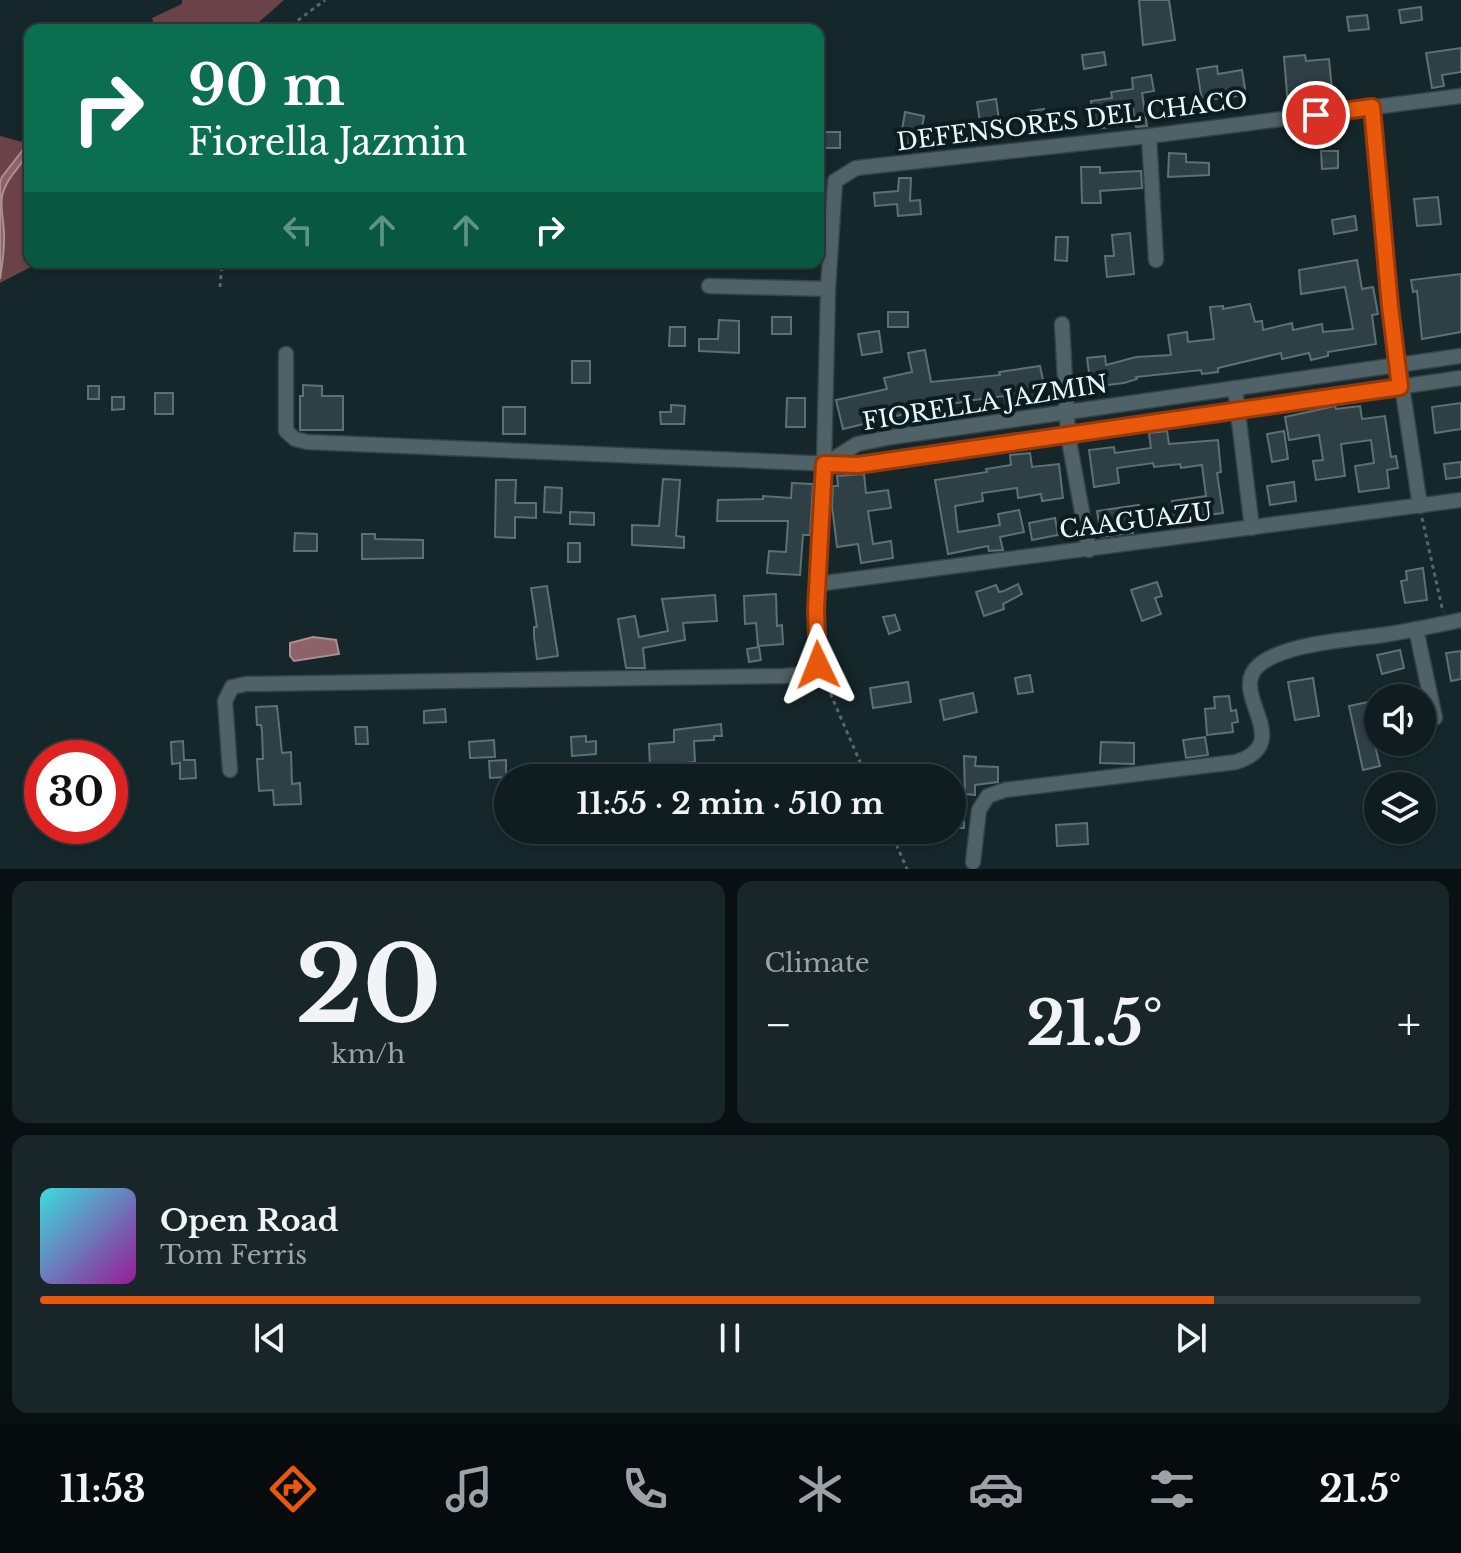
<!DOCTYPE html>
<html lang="en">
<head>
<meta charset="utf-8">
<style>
	body { margin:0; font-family:"Libre Baskerville",serif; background:#192629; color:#f1f3f6; height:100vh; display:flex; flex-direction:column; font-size:30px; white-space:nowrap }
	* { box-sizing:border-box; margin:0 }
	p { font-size:26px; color:#9ca2a5 }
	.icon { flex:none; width:44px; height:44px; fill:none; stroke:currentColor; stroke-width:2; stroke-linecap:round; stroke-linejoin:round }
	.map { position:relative; height:869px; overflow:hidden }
	.side { display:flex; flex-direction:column; gap:12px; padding:12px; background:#091012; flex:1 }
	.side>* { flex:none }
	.hud { position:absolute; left:24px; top:24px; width:800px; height:244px; border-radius:16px; box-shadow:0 2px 6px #0004,0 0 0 2px #303b3e; background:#0b6e4f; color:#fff; overflow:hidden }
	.controls { position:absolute; left:1364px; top:684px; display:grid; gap:16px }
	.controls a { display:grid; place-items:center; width:72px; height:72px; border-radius:50%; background:#101d20; box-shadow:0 2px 6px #0004,0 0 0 2px #303b3e; font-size:40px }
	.speed { position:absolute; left:24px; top:740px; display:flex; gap:16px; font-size:40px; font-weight:700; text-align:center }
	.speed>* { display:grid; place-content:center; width:104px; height:104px; border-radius:50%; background:#101d20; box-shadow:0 2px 6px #0004,0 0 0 2px #303b3e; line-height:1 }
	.speed .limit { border:12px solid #d22; background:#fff; color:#111 }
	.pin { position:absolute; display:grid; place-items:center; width:68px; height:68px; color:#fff; margin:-34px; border:4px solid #fff; border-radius:50%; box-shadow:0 2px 8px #0007 }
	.me { position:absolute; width:88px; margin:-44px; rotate:358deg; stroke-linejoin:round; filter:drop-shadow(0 0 6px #0008) }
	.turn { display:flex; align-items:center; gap:28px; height:168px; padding:0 32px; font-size:36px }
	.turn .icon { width:104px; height:104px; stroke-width:2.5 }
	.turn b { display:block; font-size:56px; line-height:68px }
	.lanes { display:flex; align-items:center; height:76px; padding:0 32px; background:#0003; justify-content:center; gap:40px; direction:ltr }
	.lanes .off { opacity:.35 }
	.big { font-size:60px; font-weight:700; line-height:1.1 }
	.side .card { flex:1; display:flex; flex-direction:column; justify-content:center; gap:12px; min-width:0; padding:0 28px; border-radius:16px; background:#192629 }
	.side .dial { align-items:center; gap:0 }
	.dial b { font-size:104px; line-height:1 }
	.song { display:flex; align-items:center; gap:24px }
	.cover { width:96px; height:96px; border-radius:12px; background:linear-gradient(135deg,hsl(180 70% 55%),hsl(300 70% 35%)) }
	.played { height:8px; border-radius:4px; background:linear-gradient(90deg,#ea580c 85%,#303b3e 85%) }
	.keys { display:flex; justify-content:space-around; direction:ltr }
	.heat { display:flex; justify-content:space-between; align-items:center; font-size:44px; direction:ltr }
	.side .tiles { flex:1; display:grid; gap:12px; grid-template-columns:1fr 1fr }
	.card:last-child { grid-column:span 2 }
	.trip { position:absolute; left:494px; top:764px; width:472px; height:80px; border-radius:40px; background:#101d20; box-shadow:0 2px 6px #0004,0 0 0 2px #303b3e; font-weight:700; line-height:80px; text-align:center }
	.dock { display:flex; height:128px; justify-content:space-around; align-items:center; background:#060c0d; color:#9ca2a5 }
	.dock .icon { width:56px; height:56px }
	.dock .current { color:#ea580c }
	.dock b { font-size:36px; color:#f1f3f6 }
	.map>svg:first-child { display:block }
	.forest { fill:#6a4248 }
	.water { fill:#8d6269; stroke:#aa8f94; stroke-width:2 }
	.building { fill:#2e4045; stroke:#5c7075; stroke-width:2 }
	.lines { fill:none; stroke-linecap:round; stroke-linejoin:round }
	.minor-casing { stroke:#354246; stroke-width:17 }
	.path { stroke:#57666a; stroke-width:3; stroke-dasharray:4 4; stroke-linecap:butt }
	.minor { stroke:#4f6267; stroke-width:14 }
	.route-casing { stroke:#983908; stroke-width:20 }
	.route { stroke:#ea580c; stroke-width:14 }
	.labels { text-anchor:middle; stroke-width:8; stroke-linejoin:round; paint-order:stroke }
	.street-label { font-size:24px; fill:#ecf7fa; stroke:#0c1d21 }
</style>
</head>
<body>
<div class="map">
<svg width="1461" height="869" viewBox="0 0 1461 869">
	<rect width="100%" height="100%" fill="#15272b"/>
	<g class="forest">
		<path d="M182 0H284L250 30H156L152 18 182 4Z"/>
		<path d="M0 136 30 144V262H40L0 283Z"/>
	</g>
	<g class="water">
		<path d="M30 134C30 166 8 170 2 196 0 211 5 226 4 241 4 253 2 266 0 279V183L2 177 22 151Z"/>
		<path d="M313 637 336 640 339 654 294 661 290 656V643Z"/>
	</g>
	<g class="building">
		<path d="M1139 0H1169L1175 40 1143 45Z"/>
		<path d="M1421 7 1422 20 1401 23 1399 10Z"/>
		<path d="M1367 15 1369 29 1349 31 1347 17Z"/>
		<path d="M1461 48V72L1442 75 1444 86 1432 88 1426 53Z"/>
		<path d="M1104 52 1106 65 1084 69 1082 55Z"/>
		<path d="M1305 55 1306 61 1329 59 1333 100 1288 106 1284 57Z"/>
		<path d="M1217 66 1218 74 1242 70 1246 95 1202 101 1197 69Z"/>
		<path d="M1151 75 1154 91 1142 93 1147 126 1136 127 1133 109 1110 112 1112 127 1095 129 1091 101 1112 98 1111 92 1133 89 1132 78Z"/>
		<path d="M996 99 1000 126 981 128 977 102Z"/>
		<path d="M1044 109 1047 128 1034 130 1031 111Z"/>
		<path d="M905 112 924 116 919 145 900 142Z"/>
		<rect x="818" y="132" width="22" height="16"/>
		<path d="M1321 151H1338V168L1322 169Z"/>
		<path d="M1169 153 1186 154V162L1209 163V175L1168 177Z"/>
		<path d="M1081 167H1100V173L1141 171 1142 188 1100 191 1101 203H1082Z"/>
		<path d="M899 178H911L910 201 920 200 921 214 898 216 897 204 875 206 874 193 898 191Z"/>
		<path d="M1438 197 1441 224 1417 226 1414 199Z"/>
		<path d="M1355 216 1357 230 1334 234 1332 220Z"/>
		<path d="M1130 233 1134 274 1107 277 1105 256H1114L1112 235Z"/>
		<path d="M1056 237H1068L1067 261 1055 260Z"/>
		<path d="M1357 260 1362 289 1373 287 1378 314 1372 315 1376 344 1328 352V356L1311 360 1309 353 1282 359 1281 353 1218 368V372L1202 374 1201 370 1136 377 1137 379 1124 383 1091 387 1087 358 1105 356 1106 365 1136 357 1171 355 1168 335 1187 332 1188 342 1214 339 1210 307 1223 306V309L1250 304 1255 322 1262 321 1263 330 1292 323 1293 330 1322 324 1323 332 1353 329 1345 287 1301 294 1299 270Z"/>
		<path d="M1461 274V332L1422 339 1417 291 1413 292 1411 280Z"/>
		<rect x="888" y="312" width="20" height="15"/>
		<rect x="772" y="317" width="19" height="17"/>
		<path d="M719 320 739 321V353L699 351V339H718Z"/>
		<path d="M670 327H685V346H669Z"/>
		<path d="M879 331 882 352 862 355 858 334Z"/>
		<path d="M925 350 931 382 1000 375 999 372 1040 366 1048 404 1031 407 1029 400 1006 405 1004 396 967 401 942 406V409H925L843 429 836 400 887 389 884 378 912 372 908 353Z"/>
		<rect x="572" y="361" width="18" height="22"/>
		<path d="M303 385 322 386V396H343V430H300V396H303Z"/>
		<rect x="88" y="386" width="11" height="13"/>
		<rect x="155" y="393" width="18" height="21"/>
		<path d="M112 397H124V409L112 410Z"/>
		<path d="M787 398H805V427H786Z"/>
		<path d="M1461 403V429L1435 433 1432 407Z"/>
		<path d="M671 405 685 406 684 424H661L660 412H671Z"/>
		<path d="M1335 406 1336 409 1360 406 1362 419 1385 416 1391 457 1396 456 1398 468 1387 470 1389 488 1359 492 1355 466 1374 463 1371 440 1341 444 1345 476 1316 480 1313 461 1323 460 1319 435 1289 440 1285 417Z"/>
		<rect x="503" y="407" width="22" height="27"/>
		<path d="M1167 431 1169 444 1218 440 1221 472 1217 473 1223 513 1188 517 1189 525 1172 528V501L1206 496 1202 465 1181 468 1180 464 1154 467 1153 463 1117 468 1119 483 1094 487 1089 450 1114 447 1115 453 1151 448 1149 433Z"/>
		<path d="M1284 431 1288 459 1272 462 1267 434Z"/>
		<path d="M1030 453 1032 467 1059 464 1063 498 1042 501 1041 494 1018 498 1017 488 982 493 983 501 955 506 958 532 1000 525 998 514 1019 510 1024 532 1000 537 1003 550 989 551 988 546 948 554 935 480 987 472 986 469 1011 465 1010 455Z"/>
		<path d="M1461 462V477L1446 479 1444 464Z"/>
		<path d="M864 474 866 493 888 490 891 508 868 511 873 544 891 541 893 558 861 563 858 544 837 547 832 506 833 486H838L837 476Z"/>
		<path d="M663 479 680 480 676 536 684 537V548L632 545V525L659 526Z"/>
		<path d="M496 480H516L515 503H536V518L515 517V538L495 537Z"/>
		<path d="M1294 482 1296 501 1270 505 1267 486Z"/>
		<path d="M792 483 813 484 810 535H803L800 575 767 573 769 551 786 552 788 521H717L718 500 763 499V496L791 498Z"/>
		<path d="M545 487 562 488 561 513 544 512Z"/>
		<path d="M1139 505 1142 522 1132 523 1133 533 1101 537 1097 511Z"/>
		<path d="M570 512 594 513V525L570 524Z"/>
		<path d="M1055 518 1058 535 1032 540 1029 523Z"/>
		<path d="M295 533 317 534V551H294Z"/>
		<path d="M362 534H375V539L423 540V558L362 559Z"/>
		<rect x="568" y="543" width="12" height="19"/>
		<path d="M1423 568 1427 600 1405 603 1401 581 1407 580 1406 571Z"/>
		<path d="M1157 582 1162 596 1155 598 1161 614 1142 621 1131 590Z"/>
		<path d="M1018 584 1022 594 1003 604 1004 609 984 616 976 592 996 585 999 592 1004 591Z"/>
		<path d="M547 586 558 656 537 659 534 637V627H537L531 588Z"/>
		<path d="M776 594 777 626 782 625 783 644 758 646 756 623 745 624 744 596Z"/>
		<path d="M715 595 717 621 683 623 685 640 643 648 645 668H626L618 619 635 616 639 637 668 631 662 599Z"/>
		<path d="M895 615 900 630 889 634 883 617Z"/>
		<path d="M759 647 761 660 749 662 747 649Z"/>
		<path d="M1400 650 1404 668 1382 674 1377 655Z"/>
		<path d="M1461 651V679L1451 681 1446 653Z"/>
		<path d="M1030 675 1033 692 1018 694 1015 678Z"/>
		<path d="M1313 678 1319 716 1295 720 1288 682Z"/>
		<path d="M908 682 911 702 873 708 870 688Z"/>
		<path d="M973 693 977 712 944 720 940 700Z"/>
		<path d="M1229 696 1231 711 1236 710 1238 722 1232 723 1233 732 1207 735 1205 709 1215 708 1214 697Z"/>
		<path d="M1373 701 1378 725V737L1373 738 1380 766 1363 770 1349 706Z"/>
		<path d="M277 706 282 753 291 752 292 784 300 783 301 804 274 805 273 790 259 791 257 759H263L262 731 261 725H257L256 707Z"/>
		<path d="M445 709 446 722 424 723V711Z"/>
		<path d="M721 724 722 736H714V740L694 741 695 762 650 767 649 744 674 742V730Z"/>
		<path d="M355 727H367L368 744H356Z"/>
		<path d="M586 736V742L596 741V754L572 756 571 737Z"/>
		<path d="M1205 737 1208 755 1186 758 1183 740Z"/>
		<path d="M494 740 495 757 470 758 469 742Z"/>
		<path d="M183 741 184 760H195L196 778 180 779V763L172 764 171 742Z"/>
		<path d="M1101 742 1134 743V764L1100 763Z"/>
		<path d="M964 756 976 757 975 766 998 767V782L975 785V795L965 794Z"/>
		<path d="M506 760V777L490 778 489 761Z"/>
		<rect x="952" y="804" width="12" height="24"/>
		<path d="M1087 823 1088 844 1057 846 1056 825Z"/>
	</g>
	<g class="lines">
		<g class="minor-casing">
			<g id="minor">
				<path d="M1372 107 1390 306 1420 506"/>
				<path d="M1149 136 1156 260"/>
				<path d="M709 286 828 289"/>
				<path d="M1062 324 1068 435 1089 550"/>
				<path d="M286 354V431L295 439 307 442 858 465 1461 378"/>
				<path d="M1235 388 1252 528"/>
				<path d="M826 464 857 444 892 437 1461 356"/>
				<path d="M817 584 1461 500"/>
				<path d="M1416 629 1435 718"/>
				<path d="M230 770 225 701 232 687 246 684 785 676 812 673 818 665 816 609 824 464 828 289 835 181 856 168 1149 136 1461 96"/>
				<path d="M973 862 979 810 988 796 1005 790 1236 762C1298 742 1226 693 1259 665 1287 642 1353 640 1389 634 1413 630 1437 625 1461 620"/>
			</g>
		</g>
		<g class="path">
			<path d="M285 30 325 0"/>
			<path d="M220 287 222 262"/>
			<path d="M1422 518 1443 612"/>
			<path d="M824 679 867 778"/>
			<path d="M890 830 907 869"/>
		</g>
		<use href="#minor" class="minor"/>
	</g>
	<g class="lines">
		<g class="route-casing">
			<path id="route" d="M818 665 816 609 824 464 858 465 1400 387 1390 306 1372 107 1316 115"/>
		</g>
		<use href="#route" class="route"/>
	</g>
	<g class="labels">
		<g class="street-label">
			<text transform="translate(1072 121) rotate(-7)" y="8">DEFENSORES DEL CHACO</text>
			<text transform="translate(985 403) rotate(-9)" y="8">FIORELLA JAZMIN</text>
			<text transform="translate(1136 521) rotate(-7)" y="8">CAAGUAZU</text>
		</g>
	</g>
</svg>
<div class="controls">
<a><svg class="icon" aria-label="sound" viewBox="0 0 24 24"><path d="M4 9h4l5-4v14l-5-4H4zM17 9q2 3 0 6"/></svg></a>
<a><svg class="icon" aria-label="layers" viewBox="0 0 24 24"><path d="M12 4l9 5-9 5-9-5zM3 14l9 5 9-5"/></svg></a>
</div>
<div class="speed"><div class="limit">30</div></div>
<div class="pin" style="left:1316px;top:115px;background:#d93025"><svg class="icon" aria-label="arrive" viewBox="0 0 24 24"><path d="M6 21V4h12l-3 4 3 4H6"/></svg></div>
<svg class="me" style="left:818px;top:665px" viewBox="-20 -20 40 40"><path d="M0-17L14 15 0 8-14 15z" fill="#ea580c" stroke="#fff" stroke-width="4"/></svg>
<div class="trip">11:55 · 2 min · 510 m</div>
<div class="hud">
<div class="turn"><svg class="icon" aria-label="right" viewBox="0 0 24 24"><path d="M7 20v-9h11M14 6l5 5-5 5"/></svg><div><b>90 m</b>Fiorella Jazmin</div></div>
<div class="lanes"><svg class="icon off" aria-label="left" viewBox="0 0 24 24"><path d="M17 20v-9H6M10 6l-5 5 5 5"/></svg><svg class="icon off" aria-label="ahead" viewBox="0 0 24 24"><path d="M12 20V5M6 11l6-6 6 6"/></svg><svg class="icon off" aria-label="ahead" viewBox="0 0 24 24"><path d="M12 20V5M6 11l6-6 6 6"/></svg><svg class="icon" aria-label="right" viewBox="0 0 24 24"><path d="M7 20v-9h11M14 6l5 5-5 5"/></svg></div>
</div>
</div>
<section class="side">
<div class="tiles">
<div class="card dial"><b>20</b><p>km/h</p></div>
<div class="card"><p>Climate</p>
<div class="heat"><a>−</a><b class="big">21.5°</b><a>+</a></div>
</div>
<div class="card">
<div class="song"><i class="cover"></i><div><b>Open Road</b><p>Tom Ferris</p></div></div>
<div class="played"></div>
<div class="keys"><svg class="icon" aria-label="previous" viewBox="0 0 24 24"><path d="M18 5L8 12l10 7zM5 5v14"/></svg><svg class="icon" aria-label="pause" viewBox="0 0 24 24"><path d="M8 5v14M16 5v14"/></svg><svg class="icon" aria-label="next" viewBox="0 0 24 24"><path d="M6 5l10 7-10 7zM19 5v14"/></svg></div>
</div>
</div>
</section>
<nav class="dock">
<b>11:53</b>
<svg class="icon current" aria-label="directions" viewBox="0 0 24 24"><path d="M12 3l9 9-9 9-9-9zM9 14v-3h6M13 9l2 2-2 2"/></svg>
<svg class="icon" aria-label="music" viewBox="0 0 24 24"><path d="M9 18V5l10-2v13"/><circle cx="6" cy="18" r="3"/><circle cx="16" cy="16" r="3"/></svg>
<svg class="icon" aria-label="phone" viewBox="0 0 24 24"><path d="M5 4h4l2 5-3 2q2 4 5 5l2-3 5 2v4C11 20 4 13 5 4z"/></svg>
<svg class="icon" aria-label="climate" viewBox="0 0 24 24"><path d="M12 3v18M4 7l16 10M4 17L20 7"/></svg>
<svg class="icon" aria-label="car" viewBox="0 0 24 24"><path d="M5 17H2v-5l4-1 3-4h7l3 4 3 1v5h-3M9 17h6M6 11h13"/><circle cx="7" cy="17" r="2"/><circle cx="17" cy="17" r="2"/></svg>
<svg class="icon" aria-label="filters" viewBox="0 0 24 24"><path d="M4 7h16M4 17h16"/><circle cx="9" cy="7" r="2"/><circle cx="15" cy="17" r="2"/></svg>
<b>21.5°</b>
</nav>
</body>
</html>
